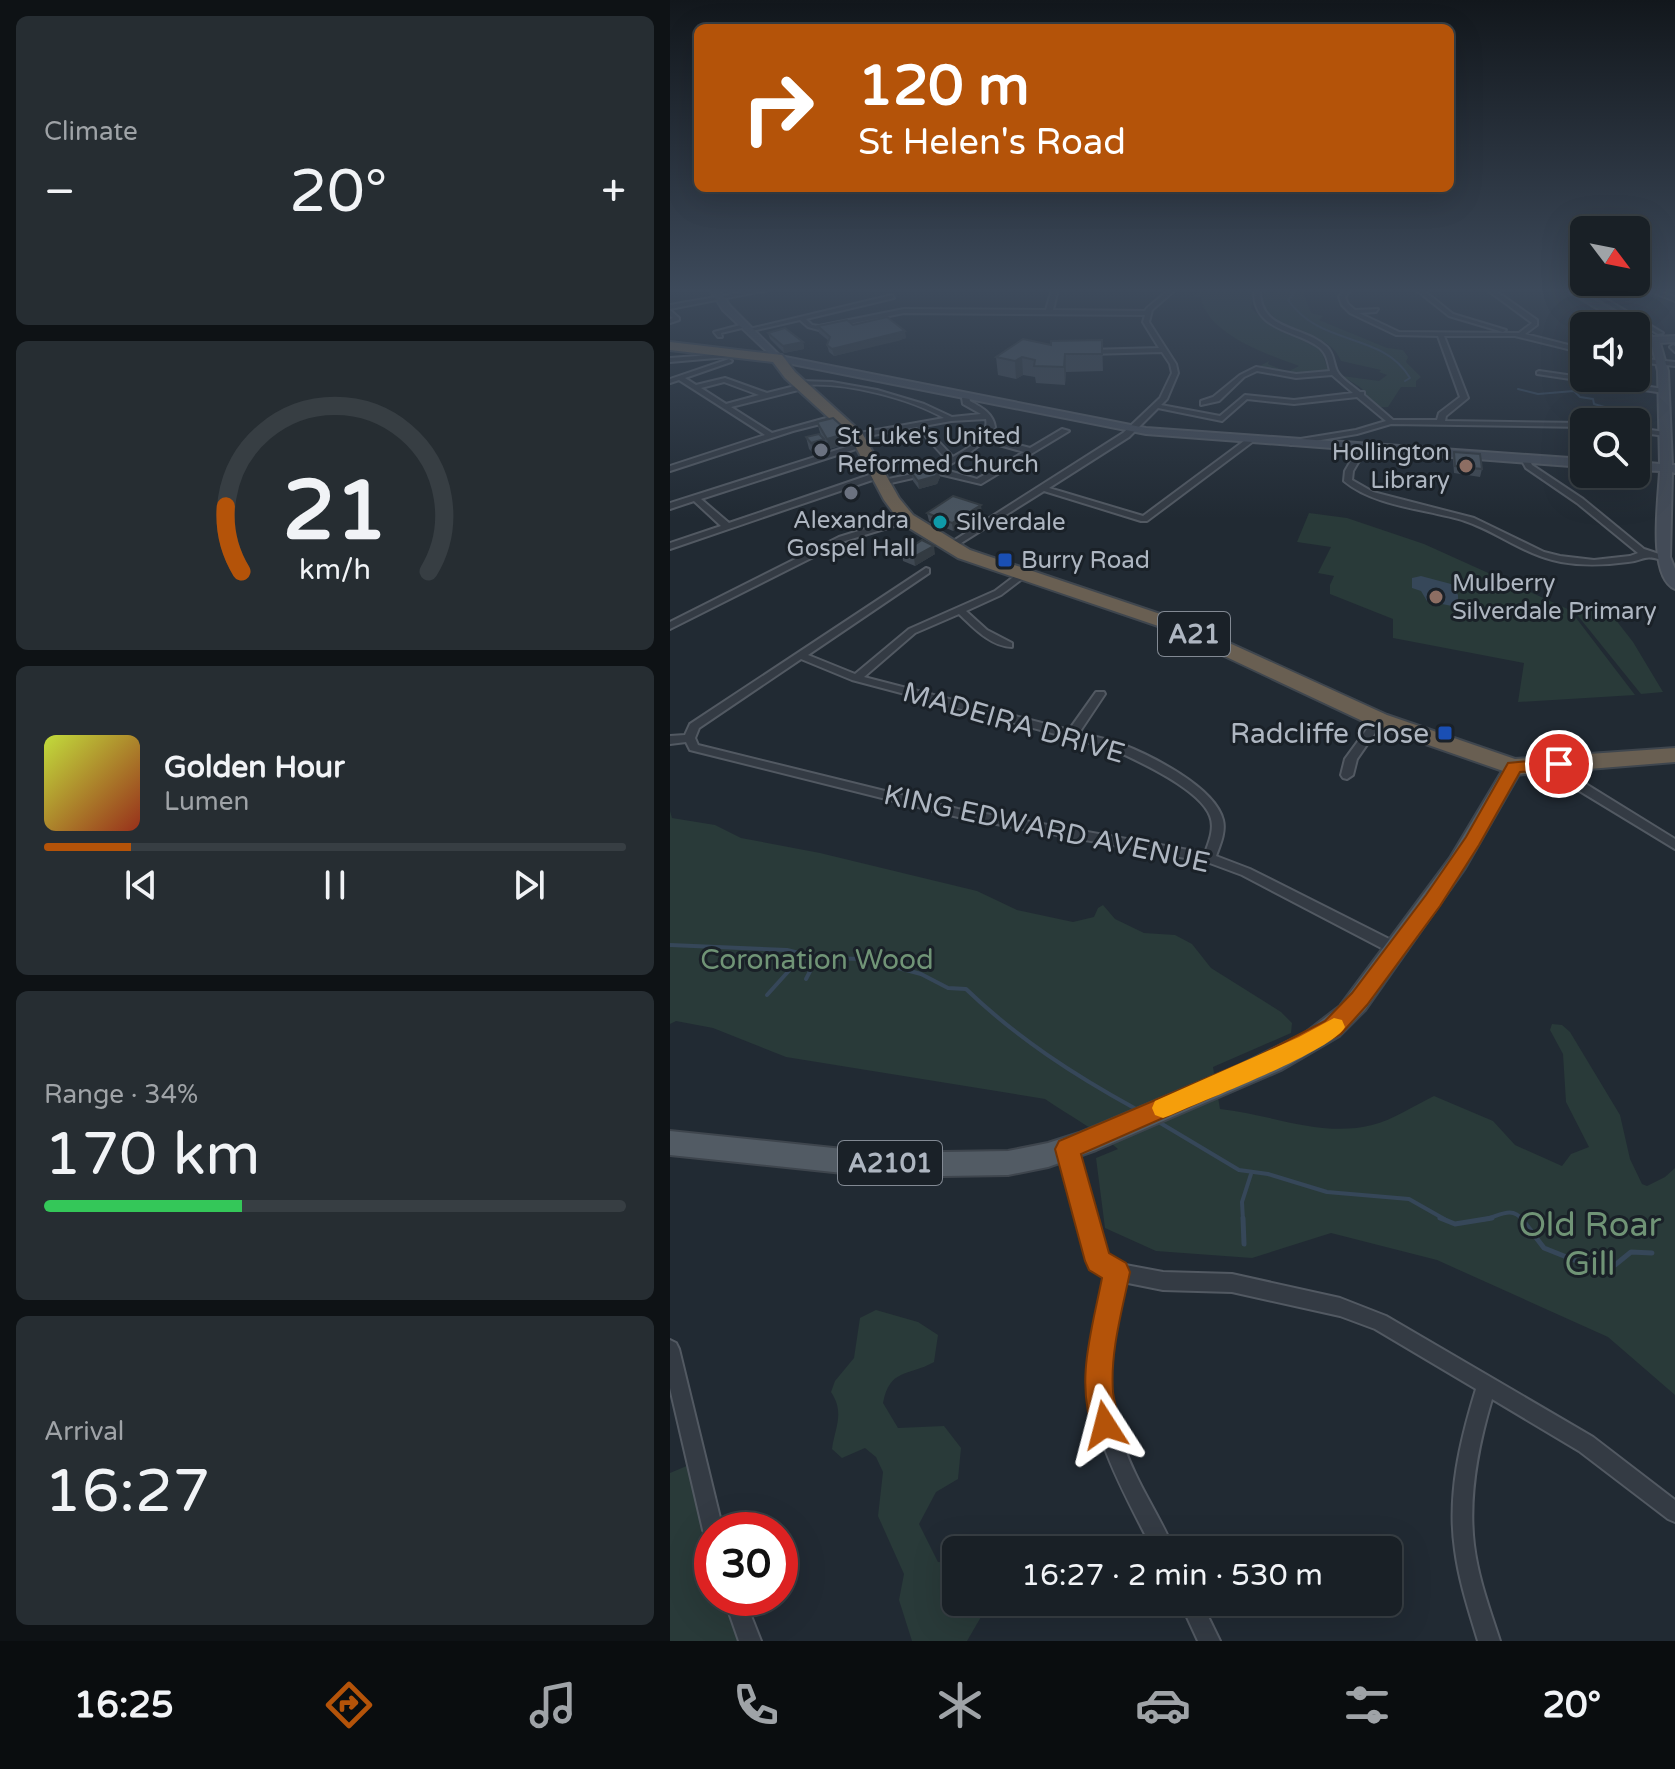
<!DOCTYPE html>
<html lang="en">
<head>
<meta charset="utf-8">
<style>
	body { margin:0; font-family:"Varela Round",sans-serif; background:#262d32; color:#f1f3f6; height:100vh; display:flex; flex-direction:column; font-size:30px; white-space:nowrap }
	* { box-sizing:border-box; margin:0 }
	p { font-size:26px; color:#9fa3a7 }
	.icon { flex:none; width:44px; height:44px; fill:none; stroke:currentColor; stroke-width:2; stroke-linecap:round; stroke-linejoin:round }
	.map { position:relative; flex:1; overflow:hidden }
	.details { display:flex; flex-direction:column; gap:16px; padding:16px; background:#0e1215; width:670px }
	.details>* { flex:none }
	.banner { position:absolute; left:24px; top:24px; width:760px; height:168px; border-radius:12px; box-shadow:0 8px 32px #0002,0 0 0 2px #373e43; background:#b45309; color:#fff; overflow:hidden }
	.needle { width:52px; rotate:122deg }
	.tools { position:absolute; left:900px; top:216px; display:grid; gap:16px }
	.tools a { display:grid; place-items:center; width:80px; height:80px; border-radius:12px; background:#192026; box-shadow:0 8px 32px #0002,0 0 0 2px #373e43; font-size:40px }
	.speed { position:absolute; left:24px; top:1512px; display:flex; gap:16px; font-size:40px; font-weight:700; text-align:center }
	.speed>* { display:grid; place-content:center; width:104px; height:104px; border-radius:50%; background:#192026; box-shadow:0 8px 32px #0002,0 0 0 2px #373e43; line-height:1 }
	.speed .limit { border:12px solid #d22; background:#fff; color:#111 }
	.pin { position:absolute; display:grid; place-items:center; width:68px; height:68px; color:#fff; margin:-34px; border:4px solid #fff; border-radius:50%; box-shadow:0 2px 8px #0007 }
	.me { position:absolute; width:88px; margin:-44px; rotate:351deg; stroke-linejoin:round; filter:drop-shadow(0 0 6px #0008) }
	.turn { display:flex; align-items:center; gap:28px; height:168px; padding:0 32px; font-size:36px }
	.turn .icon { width:104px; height:104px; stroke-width:2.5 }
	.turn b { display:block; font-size:56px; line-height:68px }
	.big { font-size:60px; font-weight:600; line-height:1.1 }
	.details .tile { flex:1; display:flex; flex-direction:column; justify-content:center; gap:12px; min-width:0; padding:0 28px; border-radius:12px; background:#262d32 }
	.details .dial { align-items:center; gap:0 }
	.dial svg { height:208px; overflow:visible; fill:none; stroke:#373e43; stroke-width:7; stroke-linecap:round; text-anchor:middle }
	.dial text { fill:#f1f3f6; stroke:none }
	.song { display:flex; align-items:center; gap:24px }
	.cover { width:96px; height:96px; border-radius:12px; background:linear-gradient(135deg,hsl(70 70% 55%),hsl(10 70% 35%)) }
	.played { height:8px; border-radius:4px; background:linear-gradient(90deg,#b45309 15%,#373e43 15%) }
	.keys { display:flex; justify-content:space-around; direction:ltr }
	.heat { display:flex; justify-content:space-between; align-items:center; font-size:44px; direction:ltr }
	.charge { height:12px; border-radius:6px; background:linear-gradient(90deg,#34c759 34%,#373e43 0) }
	.trip { position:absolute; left:272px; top:1536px; width:460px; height:80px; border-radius:12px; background:#192026; box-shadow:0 8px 32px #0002,0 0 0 2px #373e43; font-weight:600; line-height:80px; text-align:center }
	.tabs { display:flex; height:128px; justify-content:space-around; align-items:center; background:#0a0d0f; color:#9fa3a7 }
	.tabs .icon { width:56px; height:56px }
	.tabs .on { color:#b45309 }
	.tabs b { font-size:36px; color:#f1f3f6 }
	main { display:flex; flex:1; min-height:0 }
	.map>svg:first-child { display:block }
	.green { fill:#293a39 }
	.water { fill:#364759 }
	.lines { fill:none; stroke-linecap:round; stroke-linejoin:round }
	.stream-far2 { stroke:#364759; stroke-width:2 }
	.stream-far1 { stroke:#364759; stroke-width:4 }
	.stream { stroke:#364759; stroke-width:5 }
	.street-casing { stroke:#525962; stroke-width:4 }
	.secondary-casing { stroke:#525962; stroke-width:4 }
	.primary-casing { stroke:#3e454d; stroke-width:4 }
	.highway-casing { stroke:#3f464e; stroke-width:4 }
	.street { fill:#343b44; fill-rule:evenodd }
	.secondary { fill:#434b57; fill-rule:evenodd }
	.primary { fill:#525b64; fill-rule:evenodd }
	.highway { fill:#695f52; fill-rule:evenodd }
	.wall { fill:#3f4852 }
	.shaded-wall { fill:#333b42 }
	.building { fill:#49545f; stroke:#333b42; stroke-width:2 }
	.route { fill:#b45309; stroke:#753606; stroke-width:2 }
	.slow { fill:#f59e0b }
	.worship-dot { fill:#6b7280; stroke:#1a2128; stroke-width:3 }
	.education-dot { fill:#8d6e63; stroke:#1a2128; stroke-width:3 }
	.culture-dot { fill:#0f9aa8; stroke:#1a2128; stroke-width:3 }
	.transit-dot { fill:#1a4fb4; stroke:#1a2128; stroke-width:3 }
	.labels { text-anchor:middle; stroke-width:6; stroke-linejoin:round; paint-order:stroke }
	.far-poi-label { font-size:24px; fill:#aeb6c1; stroke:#1a2128; text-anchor:start }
	.shield { fill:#1a2128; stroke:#828993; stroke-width:2 }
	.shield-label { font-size:26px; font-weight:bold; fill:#aeb6c1 }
	.street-label { font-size:28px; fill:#aeb6c1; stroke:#1a2128 }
	.poi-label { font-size:28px; fill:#aeb6c1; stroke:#1a2128; text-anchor:end }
	.park-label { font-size:28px; fill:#709476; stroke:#1a2128 }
	.near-park-label { font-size:34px; fill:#709476; stroke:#1a2128 }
</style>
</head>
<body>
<main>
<section class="details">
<div class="tile"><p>Climate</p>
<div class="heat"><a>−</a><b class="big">20°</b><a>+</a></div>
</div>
<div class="tile dial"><svg viewBox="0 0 100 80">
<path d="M14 69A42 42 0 1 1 86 69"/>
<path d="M14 69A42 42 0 0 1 8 44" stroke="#b45309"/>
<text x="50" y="56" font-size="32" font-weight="700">21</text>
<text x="50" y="72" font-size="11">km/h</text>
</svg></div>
<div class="tile">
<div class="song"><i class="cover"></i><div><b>Golden Hour</b><p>Lumen</p></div></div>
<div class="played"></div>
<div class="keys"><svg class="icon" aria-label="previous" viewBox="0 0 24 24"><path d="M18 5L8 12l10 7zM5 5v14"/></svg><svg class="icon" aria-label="pause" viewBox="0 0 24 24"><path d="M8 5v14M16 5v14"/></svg><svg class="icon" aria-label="next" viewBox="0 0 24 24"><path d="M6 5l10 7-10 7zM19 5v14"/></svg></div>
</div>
<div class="tile"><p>Range · 34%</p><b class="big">170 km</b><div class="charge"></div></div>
<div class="tile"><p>Arrival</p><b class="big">16:27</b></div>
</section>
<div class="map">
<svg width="1005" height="1641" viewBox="0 0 1005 1641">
	<rect width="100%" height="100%" fill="#212a33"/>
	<g class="green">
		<path d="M533 289H583L581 308 590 317 651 350 658 370 624 374 590 366 599 361 598 364 617 372 629 366C599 355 536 334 531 297H524L528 290Z"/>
		<path d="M594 289H632L641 313 653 316 649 320 717 348 733 350 738 357 736 362 751 377 746 381V387H731L718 407C701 409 701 399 691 388 686 384 678 380 672 376L709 381 717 375 709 372 711 370 671 361C659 329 607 334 593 303Z"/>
		<path d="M639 513 677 518 754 544 900 610 965 695 848 702 854 663 723 638V619L660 594V585L664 576 648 573 661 547 627 542Z"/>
		<path d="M900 606 938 610 963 642 993 692 971 694Z"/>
		<path d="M0 811 2 818 45 825 71 838 150 853 307 891 347 910 403 922 424 917 428 908 433 905 445 919 474 933 505 935 522 944 541 968 611 1012 622 1023 621 1033 543 1067 550 1109C600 1114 652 1138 702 1125 723 1120 745 1105 764 1096L823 1121 845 1145 892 1166 901 1154 919 1147 896 1102 893 1054 880 1030 882 1024 892 1025 900 1032 950 1115 960 1159 972 1184 977 1186 995 1177 1005 1168V1395L938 1337 767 1260 661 1233 582 1258 486 1251 435 1228 426 1158 448 1149C425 1129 400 1116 375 1099L116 1057 43 1028 6 1021 0 1024Z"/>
		<path d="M206 1310 248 1322 268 1335 264 1362C237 1377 220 1368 213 1403L228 1428 274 1426 291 1448 288 1479 266 1492 249 1524 268 1562 286 1563V1602H314L315 1610 297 1641H242L229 1600 234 1574 208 1516 213 1472 206 1457 195 1448 172 1458 162 1449C165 1427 175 1413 161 1392L165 1381 184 1358 190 1318Z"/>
		<path d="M19 1465 42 1575V1598H52L69 1641H0V1473Z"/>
	</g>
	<path class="water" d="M751 576 781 584 788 595V604L782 606 757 601 751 591 742 588V578Z"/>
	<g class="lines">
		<g class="stream-far2">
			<path d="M618 289 624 294 618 300C652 348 712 331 740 378L735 381"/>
			<path d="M848 389 868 394 904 391 910 397 923 399 924 404 980 420"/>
		</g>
		<g class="stream-far1">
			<path d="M0 945 117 950 149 958 195 959 251 974 278 988 296 989C347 1038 404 1075 466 1109"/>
			<path d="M136 979 147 958"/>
			<path d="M97 995 134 954"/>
			<path d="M487 1121 569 1170 598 1174 657 1192 739 1199 776 1220"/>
			<path d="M573 1220 572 1202 581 1174"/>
			<path d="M811 1220C828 1218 840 1204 853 1220"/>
		</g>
		<g class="stream">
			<path d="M573 1218 574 1244"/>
			<path d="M770 1218 785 1224 822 1218"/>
			<path d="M851 1218 874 1248 909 1262 945 1265 961 1252 982 1253"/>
		</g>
		<g class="street-casing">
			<g id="street">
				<path d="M91 289H103L0 309V305Z"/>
				<path d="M382 289H388L383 310 475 311 477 308 500 289H506L482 310 479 322 506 364 508 373 497 399 491 405 550 416 575 395 624 400 683 393 662 375 626 378 587 371 574 377 549 401 531 405V401L543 397 570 375 586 367 626 374 660 371C658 363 657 354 650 348 626 329 582 332 584 289H590C589 332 634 325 657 347 664 354 663 362 667 371 671 379 683 386 690 392H694V395L723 420H767L769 413 790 397 768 336 726 335 680 313 672 305 669 297 675 289H681L675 297 678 304 685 310 708 309 706 312 689 313 729 332 849 333 862 323 816 289H823L867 320V325L855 334 914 349V353L845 336H774L798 398 776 416 775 421 914 423V427L721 424 687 434 621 445 617 443 618 441 686 430 716 421 687 397 624 404 577 399 552 421 488 408 459 437 379 488 473 516 578 438 585 440 477 521H471L374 491 280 550 276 547 277 545 453 433 490 398 502 373 500 364 492 352 419 354 416 352 419 350 489 348 473 322 475 315 234 313 149 330 138 327 130 320 78 332 75 330 222 295 224 298 136 319 142 325 149 326 234 309 376 310Z"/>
				<path d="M745 289H752L783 314 836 330 833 332 779 316Z"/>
				<path d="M912 289H919L993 333 988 334Z"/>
				<path d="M974 289H982L1005 297V301Z"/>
				<path d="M0 310 9 318V320L0 323V319L3 318 0 316Z"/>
				<path d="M945 313 947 314V316L903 323 900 321Z"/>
				<path d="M74 324 76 325V327L51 333 52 337H48L44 332Z"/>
				<path d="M1003 345 1005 346V352L1000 347Z"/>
				<path d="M55 354 58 356 57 357 0 362V358Z"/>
				<path d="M966 358 1005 362V366L966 362Z"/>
				<path d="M59 359 62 361 61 362 15 378 26 385 55 378 97 393 129 385 126 383 130 381 162 382 207 390 254 404 282 417 311 414 293 404 292 398 296 396H299L300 401C311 407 323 413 325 427L319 437 360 448 392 429 399 431 311 484 265 473 212 485 208 483 209 481 252 472 277 460 247 427 187 438 183 436 184 434 274 418C239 398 176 382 136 385V388L61 407 102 433 167 415H170V419L123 431 0 471V466L95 435 9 380 0 383V379ZM54 382 89 395 56 404 31 388ZM316 419C320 437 297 449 283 457L254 426 281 421ZM315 441 354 452 307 479 272 469 295 456Z"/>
				<path d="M869 371 994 389 998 391 994 393 867 374V372Z"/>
				<path d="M966 428 995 432 999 434 995 436 966 432Z"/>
				<path d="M192 442H195V446L31 499 59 523 205 473H211V477L0 549V543L51 526 24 501 0 509V503Z"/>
				<path d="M689 447 696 449 683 471 682 480 703 492 804 518 874 552 890 556 924 560 960 556 968 553 907 503 856 468 851 459 858 457 862 465 913 499 974 549 998 557 993 560C972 554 976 560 958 562 935 565 914 566 891 562 856 556 828 532 795 521 757 509 705 507 674 481L675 471Z"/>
				<path d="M237 516 240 517V521L175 541 0 629V622L169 537Z"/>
				<path d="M256 568 259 569V573L138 655 185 674 239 629 325 591 350 572H356V576L331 595 296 611 317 630 342 643V647C321 647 303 627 289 614L245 633 194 677 399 730 426 692H434L435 694 409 733C422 736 437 739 451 744 480 755 545 787 553 820 556 832 550 845 546 856L580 869 731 945 733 949 731 953 726 954 721 953 572 875 537 862 288 817 20 750 16 742 0 744V736L15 735 20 724ZM131 659 182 680 442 749C468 761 530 789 540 816 545 828 539 842 535 853L288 809 28 745 25 738 29 728Z"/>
				<path d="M709 717 714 720 687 759 683 775 677 779 673 778 671 775 675 759 705 718Z"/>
				<path d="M889 760 893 761 911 781 1005 839V849L903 787 883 764Z"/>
				<path d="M397 1142 403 1144 405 1149 435 1256 450 1264 493 1272 562 1274 670 1298 716 1316 923 1437 1005 1500V1522L998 1519 909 1451 822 1399C808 1446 798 1496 804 1545 808 1578 820 1610 830 1641H808C799 1611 789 1581 785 1550 777 1495 790 1441 806 1389L705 1329 670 1316 562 1292 493 1290 453 1282C436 1357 431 1401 465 1473 477 1499 493 1523 504 1550H483C454 1492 418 1433 420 1366 421 1336 430 1305 437 1276L422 1267 420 1261 389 1149 391 1144Z"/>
				<path d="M0 1340 6 1343 9 1349 53 1530H42V1540L36 1537 33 1530 0 1388Z"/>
				<path d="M54 1598H74L91 1641H69Z"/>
				<path d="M510 1602H531L550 1641H528Z"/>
			</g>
		</g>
		<g class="secondary-casing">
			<g id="secondary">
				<path d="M40 289H48L60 306 110 356 476 428 914 459V467L476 434 107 361 53 310Z"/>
				<path d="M895 289H905L966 324 983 337 1005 336V342L990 343 998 371 1002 465H1005V473L1002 472 1000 557 1005 569V589C977 577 989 498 990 471L966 470V462L990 464 988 371 982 346 966 333V326H956Z"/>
			</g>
		</g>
		<g class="primary-casing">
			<path id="primary" d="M844 761 853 767 795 868 695 1010 669 1036 611 1070 426 1150 378 1167 338 1175 211 1177 0 1155V1131L211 1153 338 1151 378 1143 409 1133 570 1065 635 1033 670 1006 780 858 837 763Z"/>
		</g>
		<g class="highway-casing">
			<path id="highway" d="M0 342 112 355 125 372 192 433 229 498 243 515 300 550 511 621 717 715 845 759 1005 748V762L844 775 836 772 701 725 497 629 288 558 231 523 214 500 181 438 115 378 103 362 0 350Z"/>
		</g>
		<use href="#street" class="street"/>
		<use href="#secondary" class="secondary"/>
		<use href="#primary" class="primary"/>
		<use href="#highway" class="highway"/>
	</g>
	<g class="wall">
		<path d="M183 325 236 338 164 356 159 352 157 345 159 341 149 333 148 326Z"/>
		<path d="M98 333 133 342 134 349 114 353 100 339Z"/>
		<path d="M432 340 433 371 396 372 395 385 366 383 365 377 353 375 346 379 328 375 326 357 381 345Z"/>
		<path d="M147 422 175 437H174L176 444 159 449 155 442 156 450 144 454 139 449 136 437 151 436Z"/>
		<path d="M784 452 812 469 810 477 784 473 783 460Z"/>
		<path d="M242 473 270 477 267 484 249 489 243 481Z"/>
		<path d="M257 513H312L283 531 259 521Z"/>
		<path d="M232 553 265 554 245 566 233 561Z"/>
	</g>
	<g class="shaded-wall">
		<path d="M235 331 236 338 228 341 164 356 162 349Z"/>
		<path d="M133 342 134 349 114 353 113 346Z"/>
		<path d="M395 354 396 372 395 385 394 367Z"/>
		<path d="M352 357 353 375 346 379 345 361Z"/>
		<path d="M173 427 176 444 159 449 157 439 168 428Z"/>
		<path d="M154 439 156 450 144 454 141 443Z"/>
		<path d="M268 469 270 477 267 484 249 489 248 481Z"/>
		<path d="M311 505 312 513 283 531 282 523Z"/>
		<path d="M264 546 265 554 245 566 244 557Z"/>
	</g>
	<g class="building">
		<path d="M217 317 235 331 162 349 157 345 160 337 148 326 177 320 183 325Z"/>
		<path d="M115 328 133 342 113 346 98 333Z"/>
		<path d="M353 339 381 345V341L432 340V354H395L394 367 364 366 365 360 352 357 345 361 326 357Z"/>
		<path d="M163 418 173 427 168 428 174 434 157 439 147 422Z"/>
		<path d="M149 434 154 439 141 443 136 437Z"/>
		<path d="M784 452 810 454 812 469 785 466Z"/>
		<path d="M268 469 266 476 248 481 242 473Z"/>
		<path d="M283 496 311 505 282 523 257 513Z"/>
		<path d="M252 540 264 546 244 557 232 553Z"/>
	</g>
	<linearGradient id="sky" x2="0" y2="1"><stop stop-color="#12171c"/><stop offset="0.56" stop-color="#3d4a5b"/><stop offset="1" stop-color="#3d4a5b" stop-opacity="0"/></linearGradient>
	<rect width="1005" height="519" fill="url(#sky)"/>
	<path class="route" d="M889 758 897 764 895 768 850 772 809 845 770 906 697 1005 671 1034 600 1071 411 1154 439 1253 456 1263 460 1272C452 1311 440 1352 443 1392 445 1408 452 1420 446 1435L435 1439 425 1435C404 1384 422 1330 432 1278L419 1270 415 1261 385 1149 389 1141 584 1058 655 1021 682 993 756 895 796 837 838 763Z"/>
	<path class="slow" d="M664 1018 672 1020 675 1027C663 1051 532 1101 501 1115L493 1118 485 1115 482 1108 485 1101 629 1037Z"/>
	<g class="worship-dot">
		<circle cx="151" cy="450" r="8"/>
		<circle cx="181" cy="493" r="8"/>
	</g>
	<g class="education-dot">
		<circle cx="796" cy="466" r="8"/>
		<circle cx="766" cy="597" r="8"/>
	</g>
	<circle class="culture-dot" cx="270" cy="522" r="8"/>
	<g class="transit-dot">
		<rect x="327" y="552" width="16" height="16" rx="4"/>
		<rect x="767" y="725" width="16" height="16" rx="4"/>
	</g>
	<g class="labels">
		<g class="far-poi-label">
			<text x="167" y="444">St Luke's United<tspan x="167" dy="28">Reformed Church</tspan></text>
			<text x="780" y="460" text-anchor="end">Hollington<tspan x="780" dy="28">Library</tspan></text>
			<text x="181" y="528" text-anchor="middle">Alexandra<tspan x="181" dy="28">Gospel Hall</tspan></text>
			<text x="286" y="530">Silverdale</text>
			<text x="351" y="568">Burry Road</text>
			<text x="782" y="591">Mulberry<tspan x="782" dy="28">Silverdale Primary</tspan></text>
		</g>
		<g class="shield">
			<rect x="488" y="612" width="72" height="44" rx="6"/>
			<rect x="168" y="1141" width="104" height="44" rx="6"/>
		</g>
		<g class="shield-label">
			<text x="524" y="643">A21</text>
			<text x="220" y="1172">A2101</text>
		</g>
		<g class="street-label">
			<text transform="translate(344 722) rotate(16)" y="10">MADEIRA DRIVE</text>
			<text transform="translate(377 828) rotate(12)" y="10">KING EDWARD AVENUE</text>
		</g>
		<g class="poi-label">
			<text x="759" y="743">Radcliffe Close</text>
		</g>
		<g class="park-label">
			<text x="147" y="969">Coronation Wood</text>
		</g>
		<g class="near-park-label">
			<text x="920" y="1236">Old Roar<tspan x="920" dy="39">Gill</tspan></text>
		</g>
	</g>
</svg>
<div class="tools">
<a><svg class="needle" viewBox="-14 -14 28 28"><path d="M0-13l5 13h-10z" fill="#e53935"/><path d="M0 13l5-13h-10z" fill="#9fa3a7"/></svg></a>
<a><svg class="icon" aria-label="sound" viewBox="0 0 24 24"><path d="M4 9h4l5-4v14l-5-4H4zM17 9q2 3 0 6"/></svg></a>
<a><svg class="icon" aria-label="search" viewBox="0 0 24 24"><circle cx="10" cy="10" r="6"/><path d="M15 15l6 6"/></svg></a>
</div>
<div class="speed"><div class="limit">30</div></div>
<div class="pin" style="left:889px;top:764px;background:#d93025"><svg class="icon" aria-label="arrive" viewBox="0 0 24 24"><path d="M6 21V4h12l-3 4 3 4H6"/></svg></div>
<svg class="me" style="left:435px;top:1425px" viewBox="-20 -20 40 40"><path d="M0-17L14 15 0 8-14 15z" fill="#b45309" stroke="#fff" stroke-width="4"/></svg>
<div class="trip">16:27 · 2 min · 530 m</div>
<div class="banner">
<div class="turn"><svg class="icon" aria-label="right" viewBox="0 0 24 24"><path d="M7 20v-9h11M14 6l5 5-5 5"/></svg><div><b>120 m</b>St Helen's Road</div></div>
</div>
</div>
</main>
<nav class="tabs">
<b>16:25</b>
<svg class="icon on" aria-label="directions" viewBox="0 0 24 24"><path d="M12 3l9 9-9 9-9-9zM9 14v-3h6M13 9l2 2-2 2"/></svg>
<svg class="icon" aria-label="music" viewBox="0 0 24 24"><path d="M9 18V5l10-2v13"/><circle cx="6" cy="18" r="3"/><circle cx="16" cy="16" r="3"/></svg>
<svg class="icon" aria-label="phone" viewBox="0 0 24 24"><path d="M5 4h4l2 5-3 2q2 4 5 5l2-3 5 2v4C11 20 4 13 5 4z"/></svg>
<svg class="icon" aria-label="climate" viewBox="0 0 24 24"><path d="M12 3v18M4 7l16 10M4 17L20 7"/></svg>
<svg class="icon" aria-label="car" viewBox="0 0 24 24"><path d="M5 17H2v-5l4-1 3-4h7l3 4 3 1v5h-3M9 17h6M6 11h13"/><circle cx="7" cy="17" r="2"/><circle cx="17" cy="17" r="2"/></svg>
<svg class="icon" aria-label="filters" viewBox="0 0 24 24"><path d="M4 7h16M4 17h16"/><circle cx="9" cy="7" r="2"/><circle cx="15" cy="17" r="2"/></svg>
<b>20°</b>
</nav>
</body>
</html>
